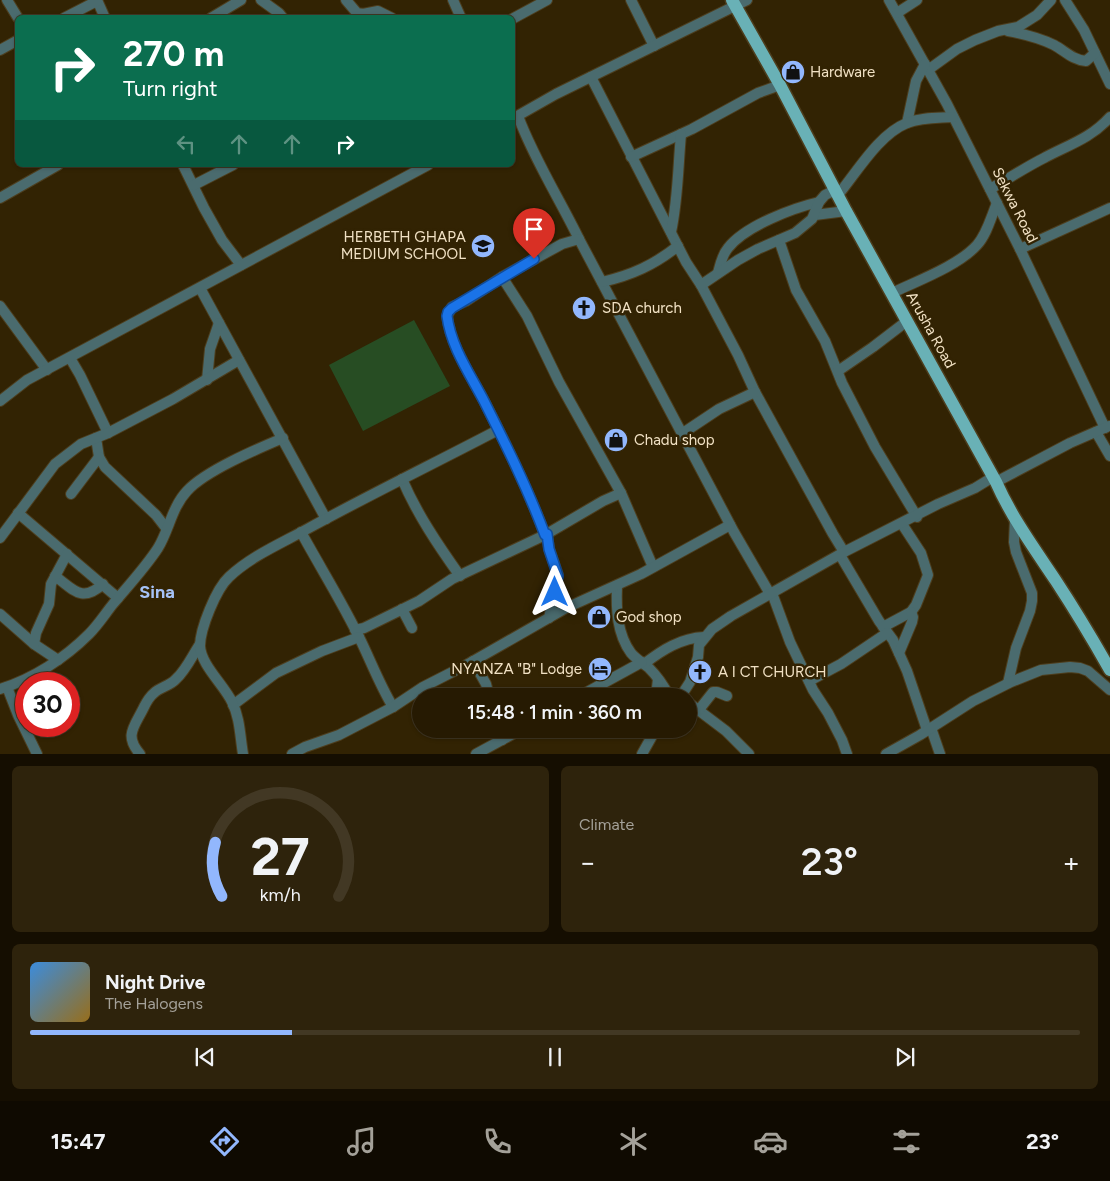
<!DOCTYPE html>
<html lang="en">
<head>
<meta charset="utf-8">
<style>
	body { margin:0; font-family:Figtree,sans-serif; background:#2e230c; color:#f1f3f6; height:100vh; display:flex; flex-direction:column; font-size:19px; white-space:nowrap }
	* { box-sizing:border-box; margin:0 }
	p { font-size:16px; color:#a4a199 }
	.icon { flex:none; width:28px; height:28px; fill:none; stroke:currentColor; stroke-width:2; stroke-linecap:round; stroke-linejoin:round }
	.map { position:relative; height:754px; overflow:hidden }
	.sheet { display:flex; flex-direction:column; gap:12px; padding:12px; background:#150e01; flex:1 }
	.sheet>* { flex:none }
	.guide { position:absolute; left:15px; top:15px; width:500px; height:152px; border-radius:8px; box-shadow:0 1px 4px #0004,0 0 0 1px #423824; background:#0b6e4f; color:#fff; overflow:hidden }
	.speed { position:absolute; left:15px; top:672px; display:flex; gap:10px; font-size:25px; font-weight:700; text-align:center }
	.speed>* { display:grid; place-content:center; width:65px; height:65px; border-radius:50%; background:#261a02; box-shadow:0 1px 4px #0004,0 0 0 1px #423824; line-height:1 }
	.speed .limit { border:8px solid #d22; background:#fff; color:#111 }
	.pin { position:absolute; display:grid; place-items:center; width:42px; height:42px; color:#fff; margin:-51px -21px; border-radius:50% 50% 50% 0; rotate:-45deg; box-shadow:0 0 5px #0007 }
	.pin .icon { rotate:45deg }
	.me { position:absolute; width:55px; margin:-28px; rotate:0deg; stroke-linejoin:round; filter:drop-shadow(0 0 4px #0008) }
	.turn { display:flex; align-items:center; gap:18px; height:105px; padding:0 25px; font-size:22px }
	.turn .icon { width:65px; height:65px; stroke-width:2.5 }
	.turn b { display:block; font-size:35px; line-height:42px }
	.lanes { display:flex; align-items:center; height:48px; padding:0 25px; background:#0003; justify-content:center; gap:25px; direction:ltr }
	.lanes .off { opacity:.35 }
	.big { font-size:38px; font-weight:600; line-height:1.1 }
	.sheet .card { flex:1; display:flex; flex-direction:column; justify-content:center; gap:8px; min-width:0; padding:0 18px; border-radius:8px; background:#2e230c }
	.sheet .dial { align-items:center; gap:0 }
	.dial svg { height:130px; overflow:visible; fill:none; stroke:#423824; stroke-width:7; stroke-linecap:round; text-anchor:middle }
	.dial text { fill:#f1f3f6; stroke:none }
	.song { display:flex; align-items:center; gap:15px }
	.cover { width:60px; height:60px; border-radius:8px; background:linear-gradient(135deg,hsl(210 70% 55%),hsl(40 70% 35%)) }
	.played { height:5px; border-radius:2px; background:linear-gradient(90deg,#92b7fd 25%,#423824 25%) }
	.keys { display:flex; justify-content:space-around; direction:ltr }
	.heat { display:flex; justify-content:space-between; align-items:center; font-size:28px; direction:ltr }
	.sheet .tiles { flex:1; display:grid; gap:12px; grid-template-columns:1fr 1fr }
	.card:last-child { grid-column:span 2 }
	.trip { position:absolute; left:412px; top:688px; width:285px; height:50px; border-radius:25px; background:#261a02; box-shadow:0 1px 4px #0004,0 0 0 1px #423824; font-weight:600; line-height:50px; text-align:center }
	.tabs { display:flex; height:80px; justify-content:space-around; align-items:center; background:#0f0a01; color:#a4a199 }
	.tabs .icon { width:35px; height:35px }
	.tabs .on { color:#92b7fd }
	.tabs b { font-size:22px; color:#f1f3f6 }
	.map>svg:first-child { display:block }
	.green { fill:#274d23 }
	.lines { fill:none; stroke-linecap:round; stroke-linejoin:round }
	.minor-casing { stroke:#4d3e1e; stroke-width:12 }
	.major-casing { stroke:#4d3e1e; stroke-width:15 }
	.minor { stroke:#4a6b6e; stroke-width:10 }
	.major { stroke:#69b1b6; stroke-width:12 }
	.route-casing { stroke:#114b97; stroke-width:12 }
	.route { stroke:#1a73e8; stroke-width:9 }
	.labels { text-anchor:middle; stroke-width:5; stroke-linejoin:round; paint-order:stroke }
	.poi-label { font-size:15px; fill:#f1e1c4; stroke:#322303; text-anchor:start }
	.street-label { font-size:15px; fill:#f1e1c4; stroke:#322303 }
	.quarter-label { font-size:18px; font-weight:bold; fill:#a6c2f6; stroke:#322303 }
</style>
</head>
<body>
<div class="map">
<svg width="1110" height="754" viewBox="0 0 1110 754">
	<rect width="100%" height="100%" fill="#322303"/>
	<path class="green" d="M414 320 450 386 363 431 329 365Z"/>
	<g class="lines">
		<g class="minor-casing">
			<g id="minor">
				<path d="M7 0 18 18"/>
				<path d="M97 0 105 18"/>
				<path d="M261 0 279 13 283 18"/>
				<path d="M346 0 357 13 363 14 378 11 392 18"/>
				<path d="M453 0 461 18"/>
				<path d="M631 0 654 46"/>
				<path d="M889 0 947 104 1020 249 1105 428"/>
				<path d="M1065 0 1084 30 1110 84"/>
				<path d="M897 13 917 0"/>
				<path d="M64 18 97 1"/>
				<path d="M211 18 241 0"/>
				<path d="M512 19 547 0"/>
				<path d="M1008 31C1024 34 1040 38 1054 45 1065 51 1073 60 1086 61L1095 53"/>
				<path d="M0 50 18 40"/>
				<path d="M928 70 957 49 975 40 998 31 1018 27 1037 15 1051 0"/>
				<path d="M591 77 686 262 701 285 738 355 755 392 833 534 844 552"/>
				<path d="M518 116C534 159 559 198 579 239L734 532 770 594"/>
				<path d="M512 119 556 94 747 0"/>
				<path d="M907 123 916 81 925 64"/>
				<path d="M631 157 692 129 758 93 780 85"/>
				<path d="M183 165 204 208 222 240 241 265"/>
				<path d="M194 185 233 165"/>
				<path d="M990 189C1008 179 1026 167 1044 158 1068 145 1090 139 1110 117"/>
				<path d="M838 195C857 172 879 134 907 123 922 117 938 118 953 117"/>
				<path d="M0 198 58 165"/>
				<path d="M815 215 846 211"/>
				<path d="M671 232C678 200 678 167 681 134"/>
				<path d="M779 240 796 290 825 341 842 383 875 447 917 517"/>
				<path d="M1020 249 1110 208"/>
				<path d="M718 273C720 265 722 255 728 248 745 226 793 208 819 202"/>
				<path d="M502 277 527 316 559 382 621 493 653 567"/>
				<path d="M602 282C632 275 654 265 678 246"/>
				<path d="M701 285 738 260 758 249 795 233 812 219 819 202 825 195 835 190"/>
				<path d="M200 288 326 519"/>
				<path d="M892 293C917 281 958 266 977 245 987 234 991 217 997 203"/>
				<path d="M0 306 47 370"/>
				<path d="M70 358 80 375 108 433"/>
				<path d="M838 371 873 347 907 321"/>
				<path d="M207 380 210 349 219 323"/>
				<path d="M0 401 27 380 428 165"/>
				<path d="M1096 432 1110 456"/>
				<path d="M683 433 719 409 755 392"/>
				<path d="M96 438 99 457 105 467 156 515 166 528"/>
				<path d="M402 479C417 514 438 545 460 576"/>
				<path d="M996 482 1070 443 1109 426"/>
				<path d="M71 494 99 457"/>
				<path d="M18 513 118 598"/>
				<path d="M301 532C319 565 339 597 356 631 369 656 378 682 393 707"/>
				<path d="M547 534 549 549 558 575 549 618"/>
				<path d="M545 535C528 489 506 444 484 401 470 374 451 347 447 316L452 307 466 301 502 277 562 244 579 239"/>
				<path d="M0 538 55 464 81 444 108 433 173 399 239 360"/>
				<path d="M840 555 879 621 893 640 907 671 927 730"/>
				<path d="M55 576C74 590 82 603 103 584"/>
				<path d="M617 586C616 609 617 634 631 653 636 659 643 663 649 668 657 676 664 686 669 696"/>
				<path d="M772 593 790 642 813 690 828 713 842 740 847 754"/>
				<path d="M402 609 412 628"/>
				<path d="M0 614 34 644 58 660"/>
				<path d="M883 627 911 612 916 605 928 575 921 553 902 524"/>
				<path d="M355 630 364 628 419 601 452 579 545 535 603 501 621 493"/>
				<path d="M34 644 36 633 49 604 51 584 67 554"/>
				<path d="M899 653 912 622 913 617 911 612"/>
				<path d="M473 661 486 684 489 696"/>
				<path d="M644 664C662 650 681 638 704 637"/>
				<path d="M809 681 841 664 887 633"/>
				<path d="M1008 683 1016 648 1030 611 1032 601V593L1016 552 1014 542 1015 519"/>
				<path d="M7 687 18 715 37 754"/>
				<path d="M0 689C33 679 65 658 89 634 98 625 105 614 113 604 128 586 145 568 158 548 169 530 172 507 187 491 205 471 257 449 283 438"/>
				<path d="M580 696 642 662"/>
				<path d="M656 696 658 679"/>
				<path d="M681 696 690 682 698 657 699 645 712 629 731 616 844 552 938 504 975 488 993 477"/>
				<path d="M689 703 726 731 749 754"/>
				<path d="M233 705 276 673 322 651 359 637"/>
				<path d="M698 711 713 692H717L727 696"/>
				<path d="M931 728 940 754"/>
				<path d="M496 729 502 740"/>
				<path d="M140 754C124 736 134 727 143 709 146 703 148 698 154 693 160 687 170 686 176 679 186 670 192 656 200 644"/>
				<path d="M243 754C240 736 240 718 232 702 224 685 201 665 200 646 200 629 216 589 229 577 251 556 282 543 309 528 371 494 435 463 498 430"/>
				<path d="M292 754 305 747 339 735 393 707 423 687 468 664 566 608 641 574 730 525"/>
				<path d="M476 754 522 729"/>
				<path d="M642 754 656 729"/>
				<path d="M886 754 920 735 973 701 1011 682 1041 670 1070 667 1080 668 1088 671 1110 690"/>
			</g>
		</g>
		<g class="major-casing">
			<path id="major" d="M732 0 780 85 846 211 996 482C1012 518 1034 548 1056 581 1075 610 1093 640 1110 670"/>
		</g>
		<use href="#minor" class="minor"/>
		<use href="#major" class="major"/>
	</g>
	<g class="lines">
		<g class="route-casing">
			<path id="route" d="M534 259 452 308 448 312 447 316C451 347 470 374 484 401 506 445 528 489 545 535L547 534 549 549 558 576 555 592"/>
		</g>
		<use href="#route" class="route"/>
	</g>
	<defs>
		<g id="shop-disc" transform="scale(1.25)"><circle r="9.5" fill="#92b7fd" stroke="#322303"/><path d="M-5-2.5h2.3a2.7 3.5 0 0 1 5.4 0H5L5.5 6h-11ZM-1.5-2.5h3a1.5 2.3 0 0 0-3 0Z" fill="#111"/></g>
		<g id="school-disc" transform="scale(1.25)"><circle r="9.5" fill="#92b7fd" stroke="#322303"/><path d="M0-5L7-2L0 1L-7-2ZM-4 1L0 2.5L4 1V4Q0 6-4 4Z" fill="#111"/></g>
		<g id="church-disc" transform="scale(1.25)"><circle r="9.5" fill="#92b7fd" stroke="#322303"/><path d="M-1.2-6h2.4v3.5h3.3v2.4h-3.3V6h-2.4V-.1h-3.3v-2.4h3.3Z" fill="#111"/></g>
		<g id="hotel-disc" transform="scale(1.25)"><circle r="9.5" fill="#92b7fd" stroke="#322303"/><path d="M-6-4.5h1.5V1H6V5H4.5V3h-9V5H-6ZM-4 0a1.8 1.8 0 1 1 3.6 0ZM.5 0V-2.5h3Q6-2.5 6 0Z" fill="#111"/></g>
	</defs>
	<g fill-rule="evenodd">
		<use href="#shop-disc" x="793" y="72"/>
		<use href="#school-disc" x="483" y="246"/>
		<use href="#church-disc" x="584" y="308"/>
		<use href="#shop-disc" x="616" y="440"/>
		<use href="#shop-disc" x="599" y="617"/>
		<use href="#hotel-disc" x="600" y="669"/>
		<use href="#church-disc" x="700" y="672"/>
	</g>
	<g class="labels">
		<g class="poi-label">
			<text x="810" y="77">Hardware</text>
			<text x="466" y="242" text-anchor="end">HERBETH GHAPA<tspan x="466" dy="17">MEDIUM SCHOOL</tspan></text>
			<text x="602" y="313">SDA church</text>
			<text x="634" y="445">Chadu shop</text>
			<text x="616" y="622">God shop</text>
			<text x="582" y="674" text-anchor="end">NYANZA "B" Lodge</text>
			<text x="718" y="677">A I CT CHURCH</text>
		</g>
		<g class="street-label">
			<text transform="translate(1015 205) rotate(63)" y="5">Sekwa Road</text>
			<text transform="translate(931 330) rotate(61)" y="5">Arusha Road</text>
		</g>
		<g class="quarter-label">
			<text x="157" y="598">Sina</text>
		</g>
	</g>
</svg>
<div class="speed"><div class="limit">30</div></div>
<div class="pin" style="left:534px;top:259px;background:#d93025"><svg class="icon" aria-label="arrive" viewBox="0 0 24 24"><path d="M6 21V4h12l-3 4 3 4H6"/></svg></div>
<svg class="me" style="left:555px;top:592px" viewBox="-20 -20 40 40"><path d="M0-17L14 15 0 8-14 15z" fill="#1a73e8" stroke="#fff" stroke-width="4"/></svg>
<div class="trip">15:48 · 1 min · 360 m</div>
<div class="guide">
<div class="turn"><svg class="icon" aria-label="right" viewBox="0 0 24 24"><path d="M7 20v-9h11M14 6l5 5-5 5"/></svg><div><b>270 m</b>Turn right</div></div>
<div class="lanes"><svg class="icon off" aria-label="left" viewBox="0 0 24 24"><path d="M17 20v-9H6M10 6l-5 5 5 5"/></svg><svg class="icon off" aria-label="ahead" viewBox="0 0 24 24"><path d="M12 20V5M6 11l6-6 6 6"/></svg><svg class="icon off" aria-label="ahead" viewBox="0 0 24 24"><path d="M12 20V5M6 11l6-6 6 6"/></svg><svg class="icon" aria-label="right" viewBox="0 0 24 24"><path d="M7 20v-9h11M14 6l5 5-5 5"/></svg></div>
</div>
</div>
<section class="sheet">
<div class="tiles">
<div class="card dial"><svg viewBox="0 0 100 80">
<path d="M14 69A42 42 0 1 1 86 69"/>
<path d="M14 69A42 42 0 0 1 10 36" stroke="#92b7fd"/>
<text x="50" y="56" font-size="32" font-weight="700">27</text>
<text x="50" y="72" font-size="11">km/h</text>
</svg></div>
<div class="card"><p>Climate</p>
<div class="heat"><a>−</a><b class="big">23°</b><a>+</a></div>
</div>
<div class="card">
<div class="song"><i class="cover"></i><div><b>Night Drive</b><p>The Halogens</p></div></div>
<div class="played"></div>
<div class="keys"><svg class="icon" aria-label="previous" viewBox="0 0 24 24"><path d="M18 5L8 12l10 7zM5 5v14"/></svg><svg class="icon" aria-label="pause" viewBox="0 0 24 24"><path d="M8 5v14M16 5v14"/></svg><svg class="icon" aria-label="next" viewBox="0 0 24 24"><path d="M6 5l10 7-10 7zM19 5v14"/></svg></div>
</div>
</div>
</section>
<nav class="tabs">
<b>15:47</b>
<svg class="icon on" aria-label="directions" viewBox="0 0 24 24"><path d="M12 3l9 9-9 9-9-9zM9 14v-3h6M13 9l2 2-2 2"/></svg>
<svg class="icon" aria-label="music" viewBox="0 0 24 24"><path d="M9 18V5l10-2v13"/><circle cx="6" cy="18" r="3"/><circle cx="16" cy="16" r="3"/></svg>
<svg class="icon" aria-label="phone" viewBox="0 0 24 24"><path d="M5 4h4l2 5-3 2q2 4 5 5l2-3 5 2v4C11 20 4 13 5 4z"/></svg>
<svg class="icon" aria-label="climate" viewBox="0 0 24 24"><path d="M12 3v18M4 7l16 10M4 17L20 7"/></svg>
<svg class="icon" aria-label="car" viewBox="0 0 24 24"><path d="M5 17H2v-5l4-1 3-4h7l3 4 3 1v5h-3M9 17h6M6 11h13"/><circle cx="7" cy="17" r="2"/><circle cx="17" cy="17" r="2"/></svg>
<svg class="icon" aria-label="filters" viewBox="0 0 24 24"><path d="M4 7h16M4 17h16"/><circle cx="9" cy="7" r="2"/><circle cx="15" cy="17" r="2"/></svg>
<b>23°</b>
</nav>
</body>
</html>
